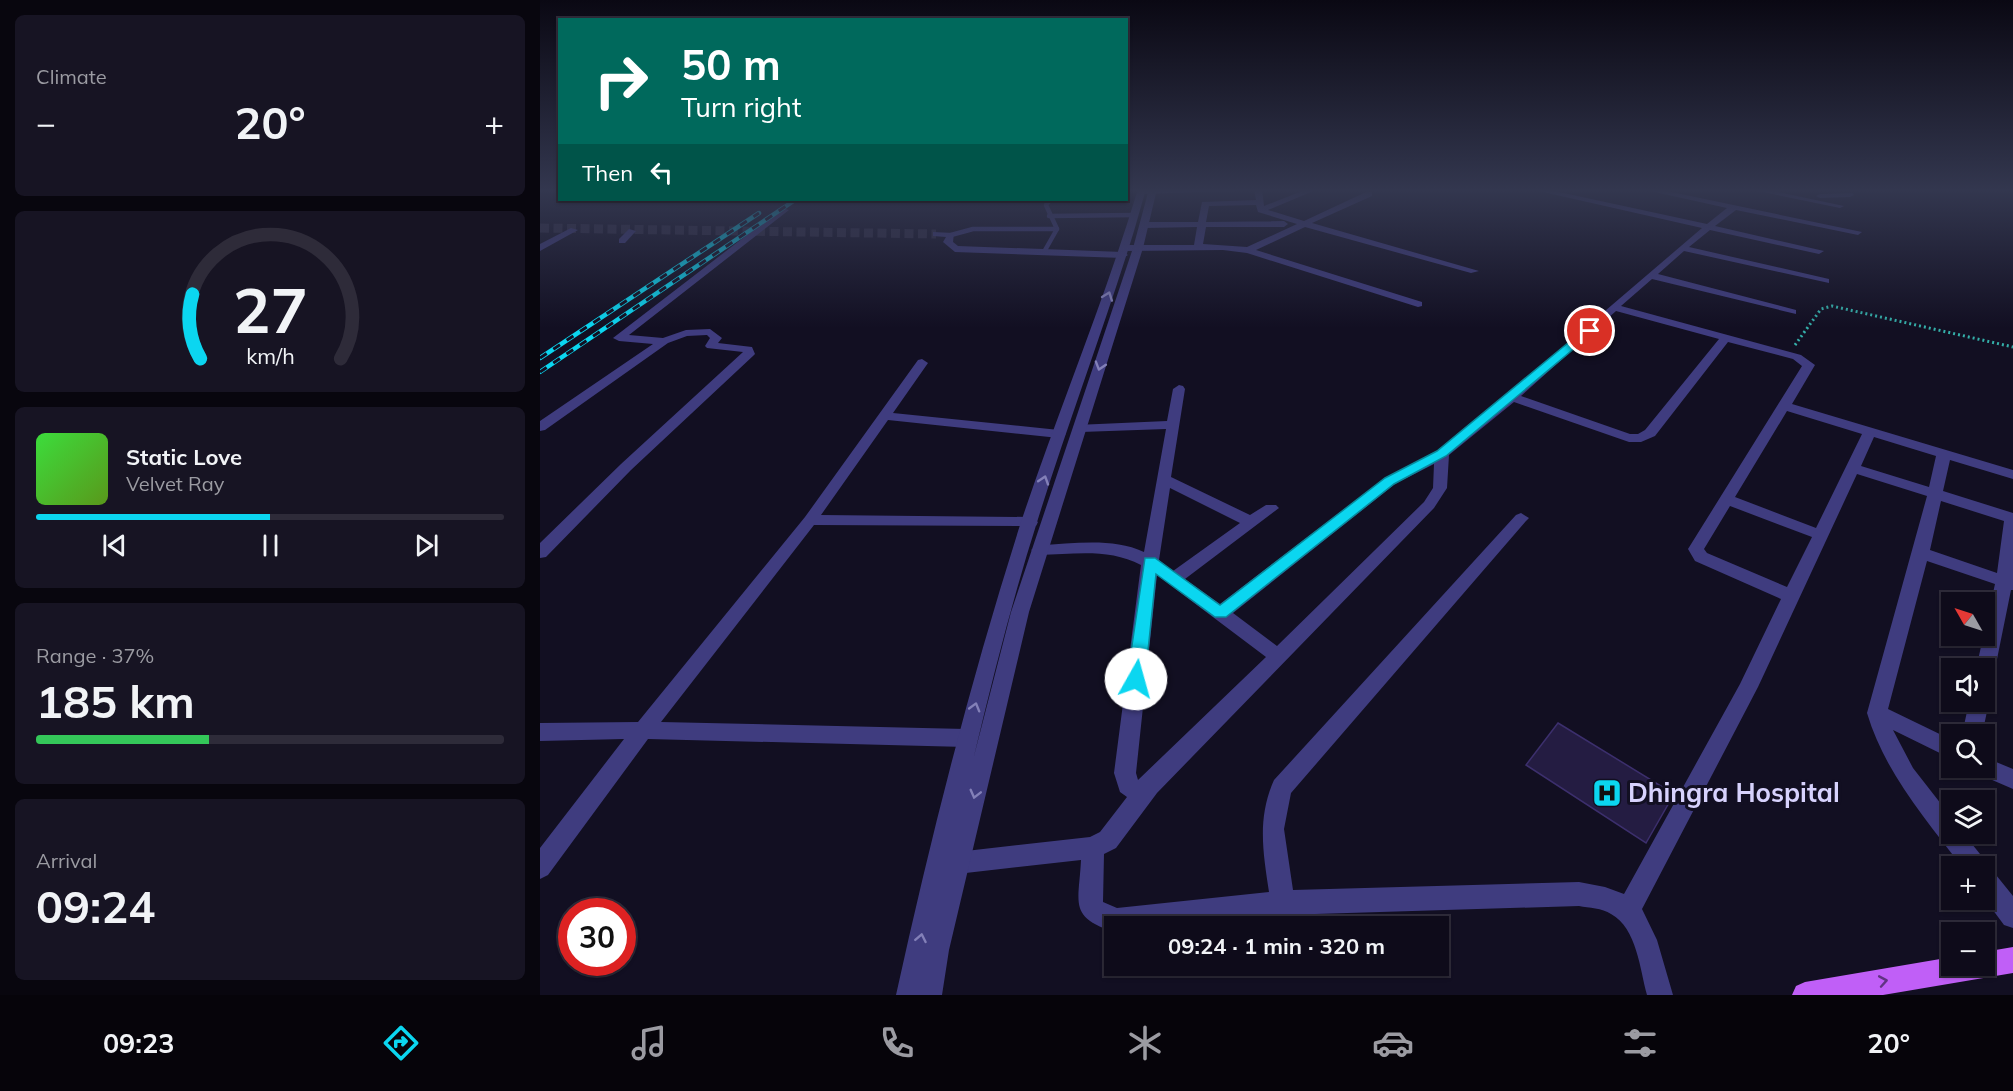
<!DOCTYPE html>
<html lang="en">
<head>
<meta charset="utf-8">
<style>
	body { margin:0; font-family:Mulish,sans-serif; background:#171423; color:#f1f3f6; height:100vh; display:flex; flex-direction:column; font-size:22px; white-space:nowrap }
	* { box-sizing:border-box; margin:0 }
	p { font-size:20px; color:#9b9ba2 }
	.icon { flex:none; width:33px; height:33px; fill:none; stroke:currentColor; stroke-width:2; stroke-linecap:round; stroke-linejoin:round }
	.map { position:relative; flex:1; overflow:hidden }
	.details { display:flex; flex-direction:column; gap:15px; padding:15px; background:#08060e; width:540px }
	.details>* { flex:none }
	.top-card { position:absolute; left:18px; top:18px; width:570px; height:183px; border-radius:0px; box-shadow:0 2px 4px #0004,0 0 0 2px #2e2b39; background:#00695c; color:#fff; overflow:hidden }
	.needle { width:39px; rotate:309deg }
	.controls { position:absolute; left:1401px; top:592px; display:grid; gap:12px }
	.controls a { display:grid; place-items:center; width:54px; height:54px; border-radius:0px; background:#0e0b1a; box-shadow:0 2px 4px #0004,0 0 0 2px #2e2b39; font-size:30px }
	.speed { position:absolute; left:18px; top:898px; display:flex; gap:12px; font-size:30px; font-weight:700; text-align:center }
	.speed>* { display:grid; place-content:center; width:78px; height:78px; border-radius:50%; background:#0e0b1a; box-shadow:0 2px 4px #0004,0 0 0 2px #2e2b39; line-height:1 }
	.speed .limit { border:9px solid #d22; background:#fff; color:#111 }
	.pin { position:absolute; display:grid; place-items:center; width:51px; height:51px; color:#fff; margin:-26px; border:3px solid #fff; border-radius:50%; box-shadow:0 2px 6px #0007 }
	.me { position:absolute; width:66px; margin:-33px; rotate:7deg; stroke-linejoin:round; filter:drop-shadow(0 0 4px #0008) }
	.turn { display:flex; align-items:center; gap:21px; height:126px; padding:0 24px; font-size:27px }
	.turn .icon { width:78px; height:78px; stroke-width:2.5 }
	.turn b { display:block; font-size:42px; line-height:51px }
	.then { display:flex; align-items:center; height:57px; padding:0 24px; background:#0003; gap:12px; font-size:22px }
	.big { font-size:45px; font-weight:700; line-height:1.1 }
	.details .tile { flex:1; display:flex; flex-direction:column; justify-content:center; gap:9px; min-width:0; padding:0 21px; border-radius:9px; background:#171423 }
	.details .dial { align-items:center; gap:0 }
	.dial svg { height:156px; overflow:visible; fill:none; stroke:#2e2b39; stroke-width:7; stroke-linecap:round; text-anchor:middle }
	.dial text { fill:#f1f3f6; stroke:none }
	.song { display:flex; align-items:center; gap:18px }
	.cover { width:72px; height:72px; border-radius:9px; background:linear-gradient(135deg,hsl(120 70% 55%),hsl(90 70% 35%)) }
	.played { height:6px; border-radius:3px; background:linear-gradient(90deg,#0bd6f0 50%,#2e2b39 50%) }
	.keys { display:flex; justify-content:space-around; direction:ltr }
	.heat { display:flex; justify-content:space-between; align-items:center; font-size:33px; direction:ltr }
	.charge { height:9px; border-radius:4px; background:linear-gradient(90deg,#34c759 37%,#2e2b39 0) }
	.trip { position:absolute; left:564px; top:916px; width:345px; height:60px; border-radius:0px; background:#0e0b1a; box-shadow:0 2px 4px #0004,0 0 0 2px #2e2b39; font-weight:700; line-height:60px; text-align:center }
	.tab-bar { display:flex; height:96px; justify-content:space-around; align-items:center; background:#06040a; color:#9b9ba2 }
	.tab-bar .icon { width:42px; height:42px }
	.tab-bar .active { color:#0bd6f0 }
	.tab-bar b { font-size:27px; color:#f1f3f6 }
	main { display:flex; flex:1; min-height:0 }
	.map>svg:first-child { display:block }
	.building { fill:#241c42; stroke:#3c2f6d; stroke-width:1.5 }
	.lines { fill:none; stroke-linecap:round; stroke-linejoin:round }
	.minor-tunnel { stroke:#302c43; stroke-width:9; stroke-dasharray:9 4.5; stroke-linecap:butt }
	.path { stroke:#34afa9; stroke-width:3; stroke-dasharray:2 3; stroke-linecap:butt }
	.service { stroke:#3f3c7f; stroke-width:4.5 }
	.minor { fill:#3f3c7f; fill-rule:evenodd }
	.tertiary { fill:#3f3c7f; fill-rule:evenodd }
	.primary { fill:#c05ff7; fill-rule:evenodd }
	.rail-casing { stroke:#0bd6f0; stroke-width:4.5 }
	.rail { stroke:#120f22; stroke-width:3; stroke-dasharray:8; stroke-linecap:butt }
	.oneway { stroke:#8380b8 }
	.oneway2 { stroke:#603382 }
	.route { fill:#0bd6f0; stroke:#078b9c; stroke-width:1.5 }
	.labels { text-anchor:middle; stroke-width:6; stroke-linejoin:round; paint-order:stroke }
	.near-poi-label { font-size:26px; font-weight:bold; fill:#d7d2fd; stroke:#120f22; text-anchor:start }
</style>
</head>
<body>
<main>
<section class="details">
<div class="tile"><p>Climate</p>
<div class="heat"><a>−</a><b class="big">20°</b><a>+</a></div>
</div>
<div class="tile dial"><svg viewBox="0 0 100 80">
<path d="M14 69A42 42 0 1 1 86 69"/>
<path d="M14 69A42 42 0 0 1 10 36" stroke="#0bd6f0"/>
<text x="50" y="56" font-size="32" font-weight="700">27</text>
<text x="50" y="72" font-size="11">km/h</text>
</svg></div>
<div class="tile">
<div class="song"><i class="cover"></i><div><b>Static Love</b><p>Velvet Ray</p></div></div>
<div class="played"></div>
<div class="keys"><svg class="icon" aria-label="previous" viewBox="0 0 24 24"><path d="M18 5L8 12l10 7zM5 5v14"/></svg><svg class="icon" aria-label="pause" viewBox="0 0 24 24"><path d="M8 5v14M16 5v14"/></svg><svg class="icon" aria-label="next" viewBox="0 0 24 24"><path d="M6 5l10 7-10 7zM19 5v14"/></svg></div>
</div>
<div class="tile"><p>Range · 37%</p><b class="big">185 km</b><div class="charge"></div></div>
<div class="tile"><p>Arrival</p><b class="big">09:24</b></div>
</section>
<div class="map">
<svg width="1473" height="995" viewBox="0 0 1473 995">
	<rect width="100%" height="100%" fill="#120f22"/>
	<path class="building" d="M1018 723 1134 794 1106 843 986 765Z"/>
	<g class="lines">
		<path class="minor-tunnel" d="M0 228 396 234"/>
		<path class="path" d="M1255 345 1281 309 1292 306 1473 347"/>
		<g class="service">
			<path d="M509 216 594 215"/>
			<path d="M411 235 433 229H517"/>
			<path d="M504 252 517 229 506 205 510 200"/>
		</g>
		<g class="minor">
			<path d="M620 189H700L696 191 601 194 597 192Z"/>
			<path d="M714 189H722L724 206 767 189H778L728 210 764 221 826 192H832V196L772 223 939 271 931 273 765 227 716 250 882 302V306L878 307 707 253 683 250 585 251 580 248 585 245H654L657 227 604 228 600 225 604 222H658L662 202 716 200ZM716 205 718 212 757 224 707 247 663 244 666 227H744L748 224 744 221 666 222 669 206Z"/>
			<path d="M990 189H1005L1167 224 1187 208 1101 189H1117L1322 232 1318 235 1196 210 1175 226 1284 251 1279 254 1170 230 1149 247 1289 279V283L1144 251 1118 274 1256 310V314L1112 279 1081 306 1261 355 1275 365 1252 404 1473 470V479L1410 460 1403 491 1473 513V590H1471L1454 674 1451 679 1444 681V669H1436L1455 584 1387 561 1348 709 1412 740V759L1353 730 1373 768 1412 818V834H1424L1444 859 1448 868 1452 870 1473 896V928L1464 925 1444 898V867H1422C1385 818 1345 773 1327 713L1387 496 1317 474 1218 687 1102 909 1117 940 1133 995H1107C1100 970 1097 928 1071 914 1062 908 1049 908 1039 906L743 915 630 927H574V932C528 917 539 903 541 860L417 874 409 871 405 863 409 855 417 852 550 837 560 832 587 797 580 792 574 773 601 565C569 548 535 554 499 555L491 550 499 545C533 544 572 537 604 552L626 429 541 432 536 431 534 428 536 425 627 421 633 389 639 385 643 386 645 389 631 477 710 515 726 505H736L739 508 645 579 680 604 845 478 897 451 968 394 1162 228ZM1076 311 1179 339 1105 430 1098 434H1090L981 396ZM1188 342 1253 359 1262 366 1148 549 1155 561 1241 599 1200 684 1084 894 1065 887 1039 882 753 890 744 829 751 793 986 521 989 518 981 513 976 515 734 780C717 818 723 852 729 892L577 908 563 902 564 854 576 848 617 793 894 508 907 488 909 455 974 402 1089 442H1101L1115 436ZM1247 411 1322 434 1276 528 1195 497ZM1334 437 1396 456 1389 487 1321 466ZM894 464 893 488 884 502 737 646 693 613 855 484ZM630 488 700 523 633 571 619 560ZM1401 501 1464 521 1457 573 1390 550ZM1190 506 1272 537 1247 587 1167 553 1164 549ZM617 575 726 657 598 780 596 773Z"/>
			<path d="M1208 189H1224L1304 206 1300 208Z"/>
			<path d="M1313 193 1314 195 1310 197 1280 198 1276 196 1280 194Z"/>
			<path d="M242 208 249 210 89 335 123 338 146 330 170 329 182 338 178 343 212 347 215 354 213 356 91 470 6 557 0 558V543L81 464 203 352 167 348 165 346 170 338 167 335 147 336 128 343 5 430 0 431V421L113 344 79 341 73 338Z"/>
			<path d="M31 228 38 230 0 251V244Z"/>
			<path d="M89 229 96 231 85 243H79V239Z"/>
			<path d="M393 232 414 233 413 242 418 246 583 252 588 255 583 258 415 252 403 242 406 237 393 236Z"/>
			<path d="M382 359 388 363 353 413 519 430 526 434 519 438 348 420 281 515 490 517 498 522 496 526 274 525 121 722 426 729 433 732 436 738 433 744 426 747 108 739 8 875 0 879V848L84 739 0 741V723L98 722 265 517 378 360Z"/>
			<path d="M1444 696 1449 702 1442 735H1422L1429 702H1444Z"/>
			<path d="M1444 757 1473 769V789L1436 773 1434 768H1444Z"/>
		</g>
		<path class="tertiary" d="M598 189H606L594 231C564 328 528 423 498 519 473 597 453 677 434 756L471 612 593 248 609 189H617L603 248 489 612 409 950 402 995H356C391 836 431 678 481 522 518 411 564 302 598 189Z"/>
		<path class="primary" d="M1473 947V973L1343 995H1252L1256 986 1265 982 1412 957V966H1444V952Z"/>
		<g class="rail-casing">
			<g id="rail">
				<path d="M0 358 219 213"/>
				<path d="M0 372 255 200"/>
			</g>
		</g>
		<use href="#rail" class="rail"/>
	</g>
	<defs><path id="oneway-chevron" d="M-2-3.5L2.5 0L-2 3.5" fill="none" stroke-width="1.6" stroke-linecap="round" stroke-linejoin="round" transform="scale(1.5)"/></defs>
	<g class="oneway">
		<use href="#oneway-chevron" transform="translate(568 296) rotate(-70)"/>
		<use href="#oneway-chevron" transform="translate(560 366) rotate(107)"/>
		<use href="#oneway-chevron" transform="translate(504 480) rotate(-72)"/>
		<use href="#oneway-chevron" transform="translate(435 707) rotate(-74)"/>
		<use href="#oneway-chevron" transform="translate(435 794) rotate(104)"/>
		<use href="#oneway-chevron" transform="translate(381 938) rotate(-79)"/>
	</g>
	<use class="oneway2" href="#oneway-chevron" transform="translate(1343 981) rotate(-10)"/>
	<linearGradient id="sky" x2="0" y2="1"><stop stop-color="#0a0813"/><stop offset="0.58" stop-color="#33374f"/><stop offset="1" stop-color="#33374f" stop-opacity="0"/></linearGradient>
	<rect width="1473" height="328" fill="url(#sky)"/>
	<path class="route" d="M1046 328 1055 331 906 456 854 484 686 617H675L616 574 605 679 602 684H590L587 679 605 558H615L680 605 845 478 897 451Z"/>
	<defs>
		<g id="hospital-square" transform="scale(1.5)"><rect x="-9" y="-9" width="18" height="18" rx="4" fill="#0bd6f0" stroke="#120f22"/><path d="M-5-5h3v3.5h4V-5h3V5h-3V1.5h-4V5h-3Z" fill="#111"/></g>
	</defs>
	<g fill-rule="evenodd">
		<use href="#hospital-square" x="1067" y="793"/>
	</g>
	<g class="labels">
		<g class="near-poi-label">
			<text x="1088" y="802">Dhingra Hospital</text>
		</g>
	</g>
</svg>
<div class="controls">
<a><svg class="needle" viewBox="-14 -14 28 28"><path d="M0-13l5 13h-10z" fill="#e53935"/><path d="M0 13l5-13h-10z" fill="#9b9ba2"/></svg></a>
<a><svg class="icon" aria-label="sound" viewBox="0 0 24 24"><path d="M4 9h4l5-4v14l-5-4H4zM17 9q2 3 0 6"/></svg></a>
<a><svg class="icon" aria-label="search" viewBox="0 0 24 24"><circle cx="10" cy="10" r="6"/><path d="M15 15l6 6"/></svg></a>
<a><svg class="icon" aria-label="layers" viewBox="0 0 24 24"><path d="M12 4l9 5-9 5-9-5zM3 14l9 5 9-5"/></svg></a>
<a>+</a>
<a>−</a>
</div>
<div class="speed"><div class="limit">30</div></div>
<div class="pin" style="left:1050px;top:331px;background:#d93025"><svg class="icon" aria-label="arrive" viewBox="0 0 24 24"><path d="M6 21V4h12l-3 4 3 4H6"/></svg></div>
<svg class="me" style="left:596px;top:679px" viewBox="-20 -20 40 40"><circle r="19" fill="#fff"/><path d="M0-13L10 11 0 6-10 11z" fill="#0bd6f0"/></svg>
<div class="trip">09:24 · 1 min · 320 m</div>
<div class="top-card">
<div class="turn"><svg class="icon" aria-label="right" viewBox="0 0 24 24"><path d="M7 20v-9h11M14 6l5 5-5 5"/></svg><div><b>50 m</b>Turn right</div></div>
<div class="then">Then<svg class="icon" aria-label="left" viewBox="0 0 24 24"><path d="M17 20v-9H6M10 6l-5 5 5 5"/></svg></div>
</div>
</div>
</main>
<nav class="tab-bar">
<b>09:23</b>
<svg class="icon active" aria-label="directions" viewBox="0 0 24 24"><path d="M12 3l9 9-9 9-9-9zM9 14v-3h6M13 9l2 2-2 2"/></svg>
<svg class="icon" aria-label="music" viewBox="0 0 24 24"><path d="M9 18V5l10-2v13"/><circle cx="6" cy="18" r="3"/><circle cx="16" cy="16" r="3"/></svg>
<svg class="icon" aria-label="phone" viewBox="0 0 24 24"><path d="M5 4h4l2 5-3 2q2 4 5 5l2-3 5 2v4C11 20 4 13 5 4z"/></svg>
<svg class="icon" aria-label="climate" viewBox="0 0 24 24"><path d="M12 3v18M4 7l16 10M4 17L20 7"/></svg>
<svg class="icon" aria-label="car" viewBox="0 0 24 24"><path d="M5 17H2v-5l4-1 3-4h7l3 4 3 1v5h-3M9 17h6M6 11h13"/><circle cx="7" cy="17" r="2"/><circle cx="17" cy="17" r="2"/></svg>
<svg class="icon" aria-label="filters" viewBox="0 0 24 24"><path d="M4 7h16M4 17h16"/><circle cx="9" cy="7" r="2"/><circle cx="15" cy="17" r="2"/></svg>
<b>20°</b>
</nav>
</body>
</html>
